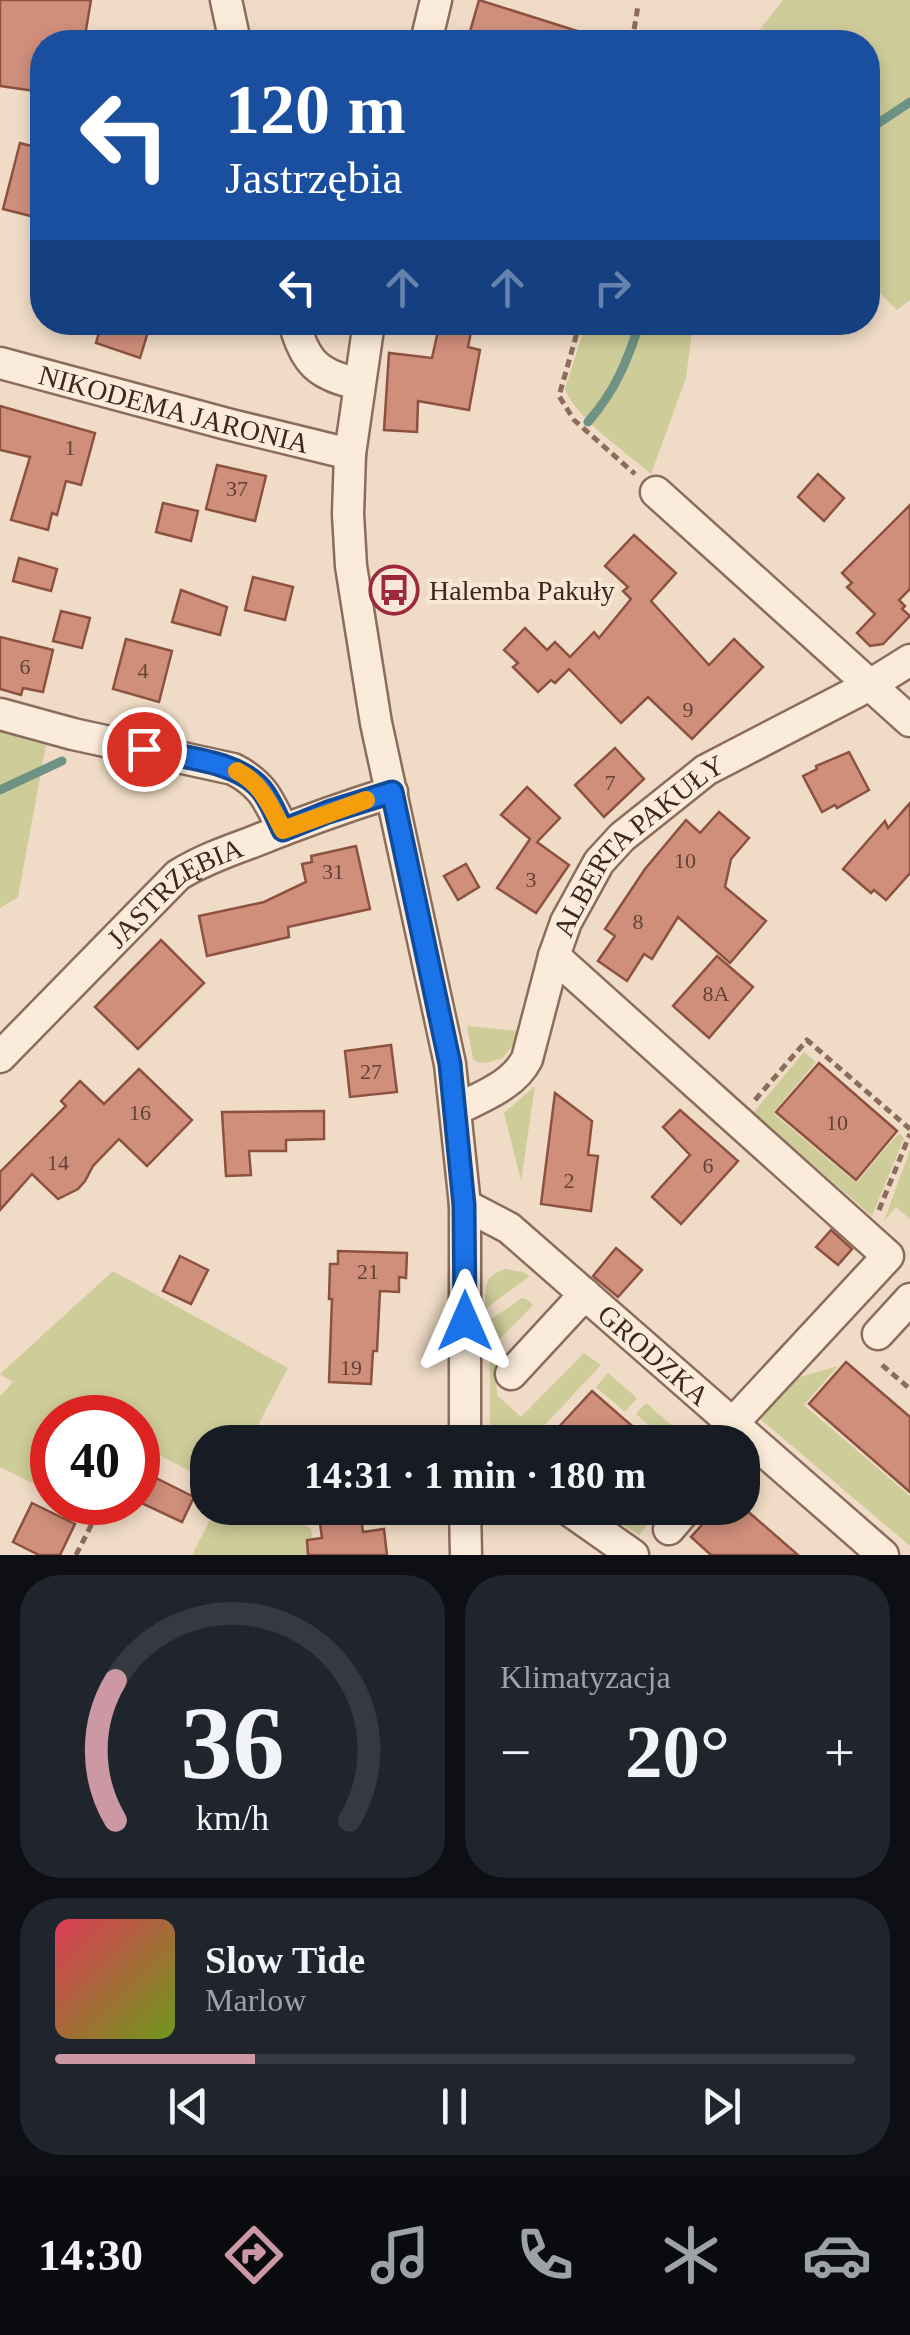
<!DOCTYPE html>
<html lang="pl">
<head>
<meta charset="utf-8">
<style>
	body { margin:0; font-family:"Times New Roman",serif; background:#20242c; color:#f1f3f6; height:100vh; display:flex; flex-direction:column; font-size:38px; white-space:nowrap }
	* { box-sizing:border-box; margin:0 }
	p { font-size:32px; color:#9ea1a6 }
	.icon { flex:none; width:55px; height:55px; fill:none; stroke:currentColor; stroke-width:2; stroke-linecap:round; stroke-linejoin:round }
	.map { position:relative; height:1555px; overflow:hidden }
	.drawer { display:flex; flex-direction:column; gap:20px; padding:20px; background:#0d0f14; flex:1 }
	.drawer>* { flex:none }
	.hud { position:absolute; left:30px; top:30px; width:850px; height:305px; border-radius:40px; box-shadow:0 5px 15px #0003; background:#1a4fa0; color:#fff; overflow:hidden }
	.speed { position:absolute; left:30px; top:1395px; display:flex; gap:20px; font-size:50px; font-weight:700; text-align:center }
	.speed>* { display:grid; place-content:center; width:130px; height:130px; border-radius:50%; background:#171b24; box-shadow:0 5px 15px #0003; line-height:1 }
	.speed .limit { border:15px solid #d22; background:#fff; color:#111 }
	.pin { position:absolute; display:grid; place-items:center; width:85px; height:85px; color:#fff; margin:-42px; border:5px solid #fff; border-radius:50%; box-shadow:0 2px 10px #0007 }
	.me { position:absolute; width:110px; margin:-55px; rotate:0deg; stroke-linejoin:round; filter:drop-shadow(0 0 8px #0008) }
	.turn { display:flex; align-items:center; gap:35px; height:210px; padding:0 30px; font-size:45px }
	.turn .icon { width:130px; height:130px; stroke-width:2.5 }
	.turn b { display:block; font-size:70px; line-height:85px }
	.lanes { display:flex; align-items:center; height:95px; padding:0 30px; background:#0003; justify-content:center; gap:50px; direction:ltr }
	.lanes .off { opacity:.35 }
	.big { font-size:75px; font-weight:800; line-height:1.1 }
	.drawer .card { flex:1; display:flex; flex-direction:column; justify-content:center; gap:15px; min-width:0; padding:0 35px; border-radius:40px; background:#20242c }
	.drawer .dial { align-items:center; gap:0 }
	.dial svg { height:260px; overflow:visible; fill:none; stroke:#363941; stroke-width:7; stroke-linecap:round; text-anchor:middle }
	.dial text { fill:#f1f3f6; stroke:none }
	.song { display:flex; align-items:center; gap:30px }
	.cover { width:120px; height:120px; border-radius:15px; background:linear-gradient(135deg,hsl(350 70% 55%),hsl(80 70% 35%)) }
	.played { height:10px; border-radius:5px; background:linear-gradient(90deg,#cb98a3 25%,#363941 25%) }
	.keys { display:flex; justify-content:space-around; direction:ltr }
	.heat { display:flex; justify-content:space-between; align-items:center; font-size:55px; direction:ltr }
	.drawer .tiles { flex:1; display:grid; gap:20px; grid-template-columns:1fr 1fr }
	.card:last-child { grid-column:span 2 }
	.trip { position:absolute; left:190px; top:1425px; width:570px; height:100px; border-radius:40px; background:#171b24; box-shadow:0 5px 15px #0003; font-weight:800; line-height:100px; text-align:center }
	.tab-bar { display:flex; height:160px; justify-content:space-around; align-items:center; background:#090b0e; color:#9ea1a6 }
	.tab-bar .icon { width:70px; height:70px }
	.tab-bar .active { color:#cb98a3 }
	.tab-bar b { font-size:45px; color:#f1f3f6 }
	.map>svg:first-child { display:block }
	.green { fill:#cecc99 }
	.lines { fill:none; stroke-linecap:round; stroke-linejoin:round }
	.stream { stroke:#6e9283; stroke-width:9 }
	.building { fill:#cf8f7b; stroke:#8c5140; stroke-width:2.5 }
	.minor-casing { stroke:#8c6c5b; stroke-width:35 }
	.path { stroke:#8c6c5b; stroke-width:5; stroke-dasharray:8 5; stroke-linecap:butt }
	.minor { stroke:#faebda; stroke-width:30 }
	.route-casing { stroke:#114b97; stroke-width:25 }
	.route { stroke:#1a73e8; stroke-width:18 }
	.slow { stroke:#f59e0b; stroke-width:18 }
	.labels { text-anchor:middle; stroke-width:8; stroke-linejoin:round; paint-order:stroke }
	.number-label { font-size:22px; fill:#614236 }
	.street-label { font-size:28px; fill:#3c281f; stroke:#f7e8d6 }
	.poi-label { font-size:28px; fill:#3c281f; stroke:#f7e8d6; text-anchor:start }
</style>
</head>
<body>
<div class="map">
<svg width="910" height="1555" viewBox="0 0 910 1555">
	<rect width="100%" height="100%" fill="#f0dcc6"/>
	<g class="green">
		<path d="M783 0H910V300L897 310 868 281V42H750Z"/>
		<path d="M586 323H693L686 378 651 474C626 452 576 419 565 389Z"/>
		<path d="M0 732 46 745 18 897 0 908Z"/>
		<path d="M467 1026 517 1031 513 1045 503 1058 486 1063 477 1062 473 1059Z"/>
		<path d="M804 1052 816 1062 773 1113 856 1183 899 1133 904 1138 872 1216 753 1113Z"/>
		<path d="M535 1086 521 1181 504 1113Z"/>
		<path d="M910 1150V1219L896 1207 884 1221Z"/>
		<path d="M505 1269 523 1272 530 1276 485 1309C486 1289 482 1276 505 1269Z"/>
		<path d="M113 1271 288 1368 249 1442H208L207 1480 138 1444V1418H52V1493L0 1467V1396L13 1382 0 1374Z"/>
		<path d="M522 1298 528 1300 533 1305 494 1345 497 1395 521 1417 584 1353 601 1365 529 1442H510L490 1433V1320Z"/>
		<path d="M838 1366 804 1405 910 1496V1546L752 1412 779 1383Z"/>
		<path d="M608 1373 637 1398 625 1412 596 1387Z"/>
		<path d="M646 1403 691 1442H668L636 1414Z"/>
		<path d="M216 1508H267L311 1528 315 1555H192Z"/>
		<path d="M627 1508H655L652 1519 639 1535 616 1520Z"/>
	</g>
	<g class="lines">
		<g class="stream">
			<path d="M868 130 910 102"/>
			<path d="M588 422C615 391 627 362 640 322"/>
			<path d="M0 790 62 761"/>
		</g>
	</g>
	<g class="building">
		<path d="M0 0H91L84 42H42V92L0 86Z"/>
		<path d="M479 0 596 37V42H467Z"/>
		<path d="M20 143 42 149V219L3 209Z"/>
		<path d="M102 322H151L140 358 96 343Z"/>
		<path d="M440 322H473L468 347 480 350 469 410 418 401 417 432 384 430 389 353 432 358Z"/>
		<path d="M0 406 95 433 81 485 66 481 57 515 52 513 48 530 11 520 30 457 0 450Z"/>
		<path d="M217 465 266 476 255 521 206 509Z"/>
		<path d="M818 474 844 498 824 521 798 497Z"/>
		<path d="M163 503 198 511 191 541 156 532Z"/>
		<path d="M910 505V589L899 600 905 606 902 609 910 616 883 644 870 646 857 633 875 614 847 587 852 583 842 573Z"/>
		<path d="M634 535 676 573 651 601 709 665 734 639 763 667 692 739 648 697 621 723 569 669 555 683 551 680 538 692 513 667 518 663 504 650 525 628 547 650 555 642 570 657 594 632 599 638 631 599 623 591 628 587 605 566Z"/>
		<path d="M19 558 57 569 51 591 13 581Z"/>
		<path d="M253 577 293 587 285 620 245 610Z"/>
		<path d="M181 590 227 607 220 635 172 622Z"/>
		<path d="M61 611 90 618 82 648 53 641Z"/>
		<path d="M0 637 53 650 43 692 23 688 21 695 0 689Z"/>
		<path d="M126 639 172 651 159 702 113 689Z"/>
		<path d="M615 748 644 779 604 817 575 785Z"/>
		<path d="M849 752 869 790 837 808 835 805 822 812 803 776 817 769 816 766Z"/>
		<path d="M527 787 560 818 537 842 569 865 536 913 497 888 530 839 501 815Z"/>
		<path d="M910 803V873L886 900 874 890 871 893 843 869 885 821 888 828Z"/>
		<path d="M719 812 749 838 731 859 725 887 766 921 730 963 678 917 652 959 644 954 627 981 598 961 615 936 605 929 645 869 686 820 700 833Z"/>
		<path d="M356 846 370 909 288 927 289 937 207 956 199 916 264 902 306 882 302 864 312 862 311 856Z"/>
		<path d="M466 864 479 887 458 900 444 876Z"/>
		<path d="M161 940 204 983 138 1049 95 1007Z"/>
		<path d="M717 956 753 987 709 1038 673 1006Z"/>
		<path d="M391 1045 397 1092 350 1097 345 1051Z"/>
		<path d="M819 1063 897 1131 856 1180 776 1112Z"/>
		<path d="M139 1069 192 1120 147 1166 119 1139 93 1166 85 1181 78 1189 58 1199 32 1174 0 1210V1172L66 1106 61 1101 80 1081 104 1104Z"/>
		<path d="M555 1093 592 1121 588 1155 598 1156 591 1211 541 1204Z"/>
		<path d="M680 1110 738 1161 681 1224 652 1197 690 1155 663 1127Z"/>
		<path d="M324 1111V1139L286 1140V1151H249L251 1175 226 1176 222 1112Z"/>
		<path d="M831 1230 852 1249 838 1265 816 1247Z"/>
		<path d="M616 1248 642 1270 618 1297 593 1276Z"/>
		<path d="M338 1251 407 1253 406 1278 399 1277V1292L380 1291 377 1351H373L371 1384 329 1382 332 1299H329L330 1264H338Z"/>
		<path d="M180 1256 208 1270 191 1304 163 1291Z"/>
		<path d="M846 1362 910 1417V1492L809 1404Z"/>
		<path d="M592 1391 624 1419 651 1442H545Z"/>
		<path d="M152 1476 194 1497 182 1522 139 1502Z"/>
		<path d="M32 1503 75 1524 60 1555H39L13 1542Z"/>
		<path d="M318 1508H360L363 1532 384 1529 387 1555H308L307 1540 322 1538Z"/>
		<path d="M717 1508H744L798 1555H711L691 1537Z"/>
	</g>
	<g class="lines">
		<g class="minor-casing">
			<g id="minor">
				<path d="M226 0 235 42"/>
				<path d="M426 42 436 0"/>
				<path d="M294 322C305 363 318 375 359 384"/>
				<path d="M369 322 350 454 348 514 351 566 376 723 450 1064 465 1205V1442"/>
				<path id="s1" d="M0 363 227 424 350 454"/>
				<path d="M656 492 910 721"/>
				<path d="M0 714 73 734 233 769C263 784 269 801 283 830"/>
				<path d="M554 956 888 1256 733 1423"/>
				<path id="s2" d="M0 1057 178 875C201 861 225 852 250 843 297 824 344 807 392 792"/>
				<path id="s3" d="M456 1110C482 1096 513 1086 527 1059L554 956 566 922 599 862 622 837 706 770 870 685 910 660"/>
				<path id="s4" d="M465 1205 509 1228 883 1555"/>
				<path d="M878 1334 910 1299"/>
				<path d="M511 1374 585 1294"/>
				<path d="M465 1508 466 1555"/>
				<path d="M566 1508 633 1555"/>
				<path d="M669 1529 687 1508"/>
			</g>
		</g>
		<g class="path">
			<path d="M632 42 638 6"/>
			<path d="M580 322 559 396 574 420 635 474"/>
			<path d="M755 1100 807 1040 910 1129"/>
			<path d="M879 1210 910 1134"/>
			<path d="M882 1365 910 1389"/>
			<path d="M76 1555 103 1502"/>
		</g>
		<use href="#minor" class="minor"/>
	</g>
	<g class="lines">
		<g class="route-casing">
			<path id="route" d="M144 749C180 757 243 761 264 793 272 804 277 818 283 830L328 812 392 792 450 1064 464 1205 465 1321"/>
		</g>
		<use href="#route" class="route"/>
		<path class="slow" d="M237 771C262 784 270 805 283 830L366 800"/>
	</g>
	<defs>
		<g id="bus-ring" transform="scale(2.5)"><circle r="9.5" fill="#f7e8d6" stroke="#9d293e" stroke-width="1.5"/><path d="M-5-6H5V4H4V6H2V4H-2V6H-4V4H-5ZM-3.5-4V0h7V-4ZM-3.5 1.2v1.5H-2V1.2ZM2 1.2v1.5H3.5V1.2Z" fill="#9d293e"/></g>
	</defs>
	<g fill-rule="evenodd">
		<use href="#bus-ring" x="394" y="590"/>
	</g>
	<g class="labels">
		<g class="number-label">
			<text x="70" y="455">1</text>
			<text x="237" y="496">37</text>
			<text x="25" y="674">6</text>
			<text x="143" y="678">4</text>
			<text x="688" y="717">9</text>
			<text x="610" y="790">7</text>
			<text x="685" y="868">10</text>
			<text x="333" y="879">31</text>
			<text x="531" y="887">3</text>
			<text x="638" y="929">8</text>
			<text x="716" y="1001">8A</text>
			<text x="371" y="1079">27</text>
			<text x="140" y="1120">16</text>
			<text x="837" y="1130">10</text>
			<text x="58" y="1170">14</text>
			<text x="708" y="1173">6</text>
			<text x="569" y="1188">2</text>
			<text x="368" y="1279">21</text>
			<text x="351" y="1375">19</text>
		</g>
		<g class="street-label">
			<text dy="10" stroke="none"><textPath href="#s1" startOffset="180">NIKODEMA JARONIA</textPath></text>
			<text dy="10" stroke="none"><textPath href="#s3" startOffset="338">ALBERTA PAKUŁY</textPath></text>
			<text dy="10" stroke="none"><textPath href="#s2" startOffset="242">JASTRZĘBIA</textPath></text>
			<text dy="10" stroke="none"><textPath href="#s4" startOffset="242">GRODZKA</textPath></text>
		</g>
		<g class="poi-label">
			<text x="429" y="600">Halemba Pakuły</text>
		</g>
	</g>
</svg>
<div class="speed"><div class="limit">40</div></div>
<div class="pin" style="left:144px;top:749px;background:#d93025"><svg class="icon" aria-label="arrive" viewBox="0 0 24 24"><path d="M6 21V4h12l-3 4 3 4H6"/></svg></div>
<svg class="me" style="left:465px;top:1321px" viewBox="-20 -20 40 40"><path d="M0-17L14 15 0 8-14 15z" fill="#1a73e8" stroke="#fff" stroke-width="4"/></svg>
<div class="trip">14:31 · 1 min · 180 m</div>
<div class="hud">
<div class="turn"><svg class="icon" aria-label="left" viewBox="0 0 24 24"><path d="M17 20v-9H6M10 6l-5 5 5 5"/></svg><div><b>120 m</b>Jastrzębia</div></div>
<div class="lanes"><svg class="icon" aria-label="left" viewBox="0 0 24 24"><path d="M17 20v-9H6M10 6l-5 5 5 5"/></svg><svg class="icon off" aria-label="ahead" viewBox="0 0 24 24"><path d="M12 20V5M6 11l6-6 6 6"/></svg><svg class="icon off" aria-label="ahead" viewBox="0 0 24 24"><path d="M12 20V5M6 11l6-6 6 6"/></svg><svg class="icon off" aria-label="right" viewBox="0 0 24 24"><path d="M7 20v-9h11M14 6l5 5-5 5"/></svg></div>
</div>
</div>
<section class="drawer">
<div class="tiles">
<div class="card dial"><svg viewBox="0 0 100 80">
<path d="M14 69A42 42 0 1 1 86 69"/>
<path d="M14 69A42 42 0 0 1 14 26" stroke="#cb98a3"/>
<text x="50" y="56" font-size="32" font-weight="700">36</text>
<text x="50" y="72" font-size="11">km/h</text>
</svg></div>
<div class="card"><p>Klimatyzacja</p>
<div class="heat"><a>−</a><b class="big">20°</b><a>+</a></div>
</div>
<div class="card">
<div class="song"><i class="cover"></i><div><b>Slow Tide</b><p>Marlow</p></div></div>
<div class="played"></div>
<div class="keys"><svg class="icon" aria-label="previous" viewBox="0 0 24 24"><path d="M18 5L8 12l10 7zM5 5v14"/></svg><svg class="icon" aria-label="pause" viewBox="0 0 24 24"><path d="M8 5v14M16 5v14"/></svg><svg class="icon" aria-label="next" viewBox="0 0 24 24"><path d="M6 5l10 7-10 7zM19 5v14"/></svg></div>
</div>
</div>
</section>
<nav class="tab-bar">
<b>14:30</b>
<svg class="icon active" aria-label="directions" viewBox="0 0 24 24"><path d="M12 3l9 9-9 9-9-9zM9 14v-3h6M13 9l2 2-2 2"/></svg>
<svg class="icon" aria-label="music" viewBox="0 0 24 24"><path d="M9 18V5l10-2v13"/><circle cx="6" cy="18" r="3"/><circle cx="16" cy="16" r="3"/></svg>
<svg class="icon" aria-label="phone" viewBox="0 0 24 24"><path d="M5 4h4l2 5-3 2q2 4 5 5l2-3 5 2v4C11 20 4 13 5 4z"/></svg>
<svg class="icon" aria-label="climate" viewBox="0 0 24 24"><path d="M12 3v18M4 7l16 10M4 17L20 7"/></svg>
<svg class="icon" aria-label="car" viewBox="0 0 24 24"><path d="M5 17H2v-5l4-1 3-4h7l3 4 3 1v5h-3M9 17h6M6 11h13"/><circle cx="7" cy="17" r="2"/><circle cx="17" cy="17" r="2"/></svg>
</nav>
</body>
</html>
